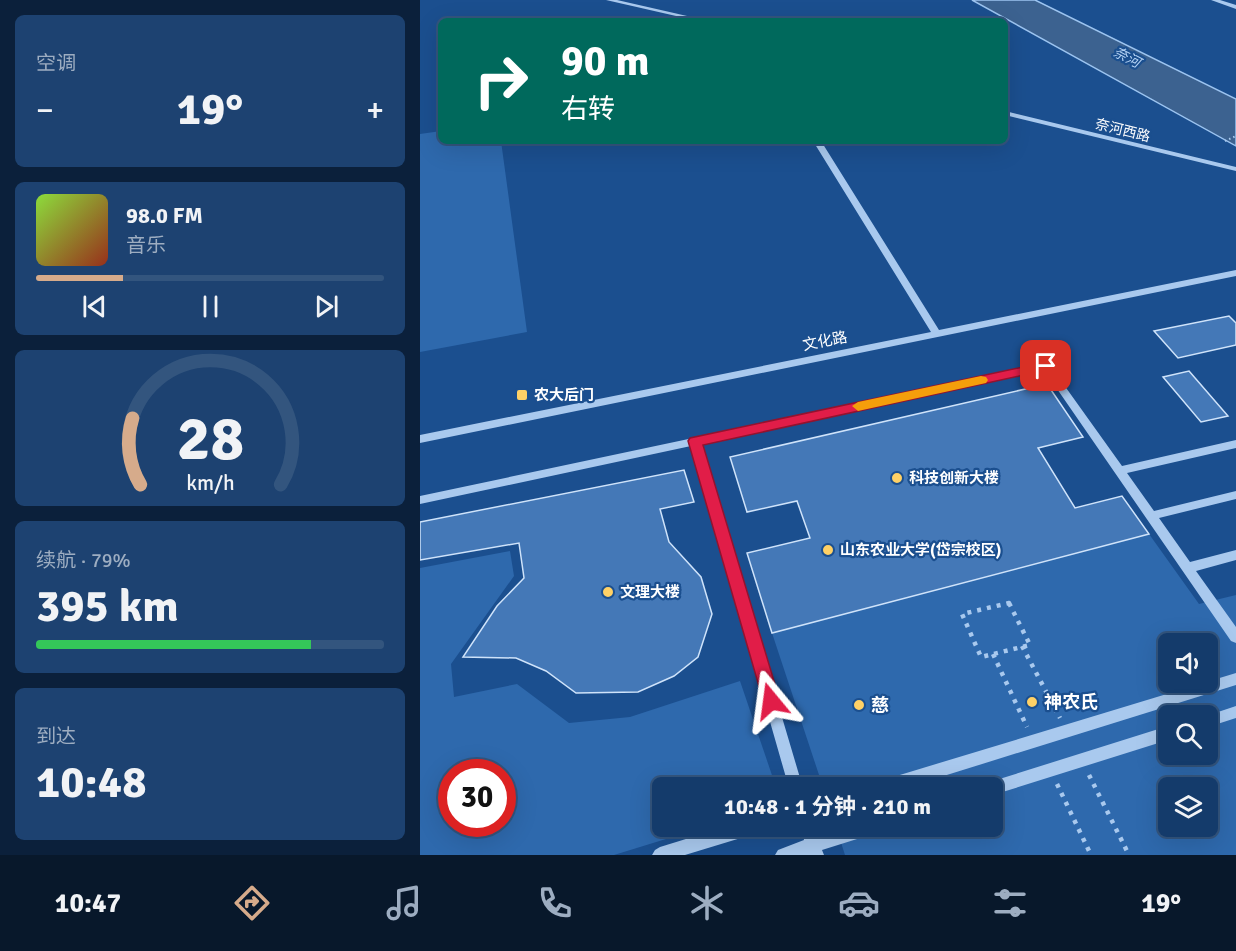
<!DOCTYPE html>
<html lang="zh">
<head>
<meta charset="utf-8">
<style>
	body { margin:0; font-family:Signika,"Noto Sans SC",sans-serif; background:#1d4271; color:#f1f3f6; height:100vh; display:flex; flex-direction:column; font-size:22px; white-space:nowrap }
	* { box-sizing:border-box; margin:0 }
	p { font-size:20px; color:#9dadc1 }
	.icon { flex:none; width:33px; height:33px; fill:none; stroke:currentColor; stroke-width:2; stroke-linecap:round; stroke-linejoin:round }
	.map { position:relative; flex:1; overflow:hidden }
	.sheet { display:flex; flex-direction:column; gap:15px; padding:15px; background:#0b203b; width:420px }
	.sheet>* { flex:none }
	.top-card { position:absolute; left:18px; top:18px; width:570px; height:126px; border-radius:9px; box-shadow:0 6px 24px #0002,0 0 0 2px #33557e; background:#00695c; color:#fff; overflow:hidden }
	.buttons { position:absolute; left:738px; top:633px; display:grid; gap:12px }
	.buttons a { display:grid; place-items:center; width:60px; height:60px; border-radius:9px; background:#143b6b; box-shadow:0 6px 24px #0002,0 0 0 2px #33557e; font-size:30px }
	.speed { position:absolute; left:18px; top:759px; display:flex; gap:12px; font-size:30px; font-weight:700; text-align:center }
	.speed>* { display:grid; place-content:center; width:78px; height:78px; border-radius:50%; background:#143b6b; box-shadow:0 6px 24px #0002,0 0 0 2px #33557e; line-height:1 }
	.speed .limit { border:9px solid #d22; background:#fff; color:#111 }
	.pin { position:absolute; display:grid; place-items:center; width:51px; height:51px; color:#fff; margin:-26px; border-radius:12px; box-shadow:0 3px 9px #0006 }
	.me { position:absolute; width:66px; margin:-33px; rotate:344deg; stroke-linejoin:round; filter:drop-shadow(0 0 4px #0008) }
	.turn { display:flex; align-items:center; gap:21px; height:126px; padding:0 24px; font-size:27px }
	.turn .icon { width:78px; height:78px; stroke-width:2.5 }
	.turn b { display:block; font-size:42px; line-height:51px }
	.big { font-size:45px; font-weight:700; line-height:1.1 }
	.sheet .widget { flex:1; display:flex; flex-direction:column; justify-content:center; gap:9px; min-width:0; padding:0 21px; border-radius:9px; background:#1d4271 }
	.sheet .dial { align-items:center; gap:0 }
	.dial svg { height:156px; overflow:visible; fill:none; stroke:#33557e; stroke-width:7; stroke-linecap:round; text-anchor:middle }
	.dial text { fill:#f1f3f6; stroke:none }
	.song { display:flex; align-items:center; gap:18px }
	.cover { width:72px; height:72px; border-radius:9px; background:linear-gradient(135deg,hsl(90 70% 55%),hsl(10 70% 35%)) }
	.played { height:6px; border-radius:3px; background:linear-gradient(90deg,#d6ab8b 25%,#33557e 25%) }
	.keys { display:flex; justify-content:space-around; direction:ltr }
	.heat { display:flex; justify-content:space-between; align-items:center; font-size:33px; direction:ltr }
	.charge { height:9px; border-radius:4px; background:linear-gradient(90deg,#34c759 79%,#33557e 0) }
	.trip { position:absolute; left:232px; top:777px; width:351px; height:60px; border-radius:9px; background:#143b6b; box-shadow:0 6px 24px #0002,0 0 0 2px #33557e; font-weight:700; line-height:60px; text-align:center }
	.menu { display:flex; height:96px; justify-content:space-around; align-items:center; background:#08182b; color:#9dadc1 }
	.menu .icon { width:42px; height:42px }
	.menu .active { color:#d6ab8b }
	.menu b { font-size:27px; color:#f1f3f6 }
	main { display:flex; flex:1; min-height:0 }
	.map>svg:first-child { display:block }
	.green { fill:#2e69ad; fill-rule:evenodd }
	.water { fill:#3c6290; stroke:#9cc4f0; stroke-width:1.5 }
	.building { fill:#4478b7; stroke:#cfe3fa; stroke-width:1.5 }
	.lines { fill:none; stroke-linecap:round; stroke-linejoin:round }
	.path-far1 { stroke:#a9c9ee; stroke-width:2; stroke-dasharray:1.5 3; stroke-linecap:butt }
	.path { stroke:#a9c9ee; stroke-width:4.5; stroke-dasharray:4 6; stroke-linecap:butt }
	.minor { fill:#a9c9ee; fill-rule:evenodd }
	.route { fill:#e11d48; stroke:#92132f; stroke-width:1.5 }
	.slow { fill:#f59e0b }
	.poi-dot { fill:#ffd166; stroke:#1b4f8f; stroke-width:2 }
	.labels { text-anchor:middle; stroke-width:4.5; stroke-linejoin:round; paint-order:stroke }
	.far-water-label { font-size:14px; font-style:italic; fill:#b5d3f5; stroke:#1b4f8f }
	.far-street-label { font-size:14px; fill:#fff; stroke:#1b4f8f }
	.street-label { font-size:15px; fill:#fff; stroke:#1b4f8f }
	.poi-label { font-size:15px; font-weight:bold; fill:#fff; stroke:#1b4f8f; text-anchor:start }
	.near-poi-label { font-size:18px; font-weight:bold; fill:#fff; stroke:#1b4f8f; text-anchor:start }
</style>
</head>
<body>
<main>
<section class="sheet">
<div class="widget"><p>空调</p>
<div class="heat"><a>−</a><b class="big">19°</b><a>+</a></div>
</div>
<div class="widget">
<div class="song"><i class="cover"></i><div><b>98.0 FM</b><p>音乐</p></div></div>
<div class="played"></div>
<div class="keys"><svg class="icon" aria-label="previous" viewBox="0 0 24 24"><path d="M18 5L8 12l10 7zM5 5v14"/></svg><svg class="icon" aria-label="pause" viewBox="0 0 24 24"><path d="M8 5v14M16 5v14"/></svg><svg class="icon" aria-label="next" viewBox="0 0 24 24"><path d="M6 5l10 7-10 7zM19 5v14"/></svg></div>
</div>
<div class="widget dial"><svg viewBox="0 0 100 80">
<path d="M14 69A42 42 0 1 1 86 69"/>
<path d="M14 69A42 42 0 0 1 10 35" stroke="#d6ab8b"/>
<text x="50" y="56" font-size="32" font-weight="700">28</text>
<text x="50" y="72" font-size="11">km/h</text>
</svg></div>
<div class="widget"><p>续航 · 79%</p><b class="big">395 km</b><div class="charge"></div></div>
<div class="widget"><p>到达</p><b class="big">10:48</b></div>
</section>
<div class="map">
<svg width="816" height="855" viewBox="0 0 816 855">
	<rect width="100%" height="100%" fill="#1b4f8f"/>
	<g class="green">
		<path d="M21 131V141H81L107 332 0 352V134Z"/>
		<path d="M729 534 779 604 816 595V855H425L416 827 573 826V788L403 787 352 633ZM748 644H788V682H748ZM748 716H788V754H748ZM748 788H788V826H748Z"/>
		<path d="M90 551 94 576 31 664 34 697 97 684 149 723 210 717 320 681 356 787 243 788V826L285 827 194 855H0V568ZM32 772H82V824H32Z"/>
	</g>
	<path class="water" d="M552 0H615L816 99V146Z"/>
	<g class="building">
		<path d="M809 316 816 323V345L758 358 734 331Z"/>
		<path d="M769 371 808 416 781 422 743 377Z"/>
		<path d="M627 384 663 437 618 448 655 508 702 496 729 534 352 633 327 553 390 538 377 501 327 512 310 457Z"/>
		<path d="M264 470 274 502 240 509 249 542 281 577 292 614 278 657 254 676 218 692 156 693 126 671 96 658 43 657 77 606 104 578 99 543 0 560V522Z"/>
	</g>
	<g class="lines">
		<path class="path-far1" d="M805 141 816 136"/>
		<g class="path">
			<path d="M589 603 610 645 561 657 542 614Z"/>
			<path d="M602 646 640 718"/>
			<path d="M573 654 607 727"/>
			<path d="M669 775 709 855"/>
			<path d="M637 784 671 855"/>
		</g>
		<g class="minor">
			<path d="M186 0H197L289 21H278Z"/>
			<path d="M791 0H800L816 5V9Z"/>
			<path d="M585 111 816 167V171L585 115Z"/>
			<path d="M393 141H401L519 330 816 270V276L0 443V435L511 332Z"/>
			<path d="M626 363 629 364 702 466 816 440V448L707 473 734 511 816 491V499L739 518 770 562 816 550V560L776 571 816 627V643L811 641 624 370 281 444 383 788H369L271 446 0 504V496Z"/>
			<path d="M816 673V685L485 788H453L455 783 460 781Z"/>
			<path d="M816 706V718L788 727V716H786Z"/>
			<path d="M748 726V740L573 795V788H566L568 783 573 781Z"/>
			<path d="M308 826H341L339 831 334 834 265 855H232L235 850 240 847Z"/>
			<path d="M381 826H396L398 836 428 826H460L458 831 453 834 402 850 404 855H355L358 850 384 840Z"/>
		</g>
	</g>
	<path class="route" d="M626 362 633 366 631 369 283 445 360 701 357 707 351 709 345 707 268 441 270 438Z"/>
	<path class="slow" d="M561 376 566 377 568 380 566 383 438 411 432 406 438 402Z"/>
	<g class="poi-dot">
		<rect x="96" y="389" width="12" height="12" rx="3"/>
		<circle cx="477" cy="478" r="6"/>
		<circle cx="408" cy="550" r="6"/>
		<circle cx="188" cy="592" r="6"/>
		<circle cx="612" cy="702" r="6"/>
		<circle cx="439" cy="705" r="6"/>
	</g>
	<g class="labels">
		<g class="far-water-label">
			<text transform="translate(707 57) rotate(27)" y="5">奈河</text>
		</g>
		<g class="far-street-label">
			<text transform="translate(703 130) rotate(14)" y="5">奈河西路</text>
		</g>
		<g class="street-label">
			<text transform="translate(405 341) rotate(-11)" y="5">文化路</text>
		</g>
		<g class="poi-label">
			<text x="114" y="400">农大后门</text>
			<text x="489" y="483">科技创新大楼</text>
			<text x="420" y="555">山东农业大学(岱宗校区)</text>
			<text x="200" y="597">文理大楼</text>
		</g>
		<g class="near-poi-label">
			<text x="624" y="708">神农氏</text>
			<text x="451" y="711">慈</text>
		</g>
	</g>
</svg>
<div class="buttons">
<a><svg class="icon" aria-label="sound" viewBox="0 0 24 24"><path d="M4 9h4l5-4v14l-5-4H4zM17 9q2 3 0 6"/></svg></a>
<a><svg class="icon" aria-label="search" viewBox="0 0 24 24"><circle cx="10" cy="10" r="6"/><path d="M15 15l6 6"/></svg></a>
<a><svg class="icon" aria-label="layers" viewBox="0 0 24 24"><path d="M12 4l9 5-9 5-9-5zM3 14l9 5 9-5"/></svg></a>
</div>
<div class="speed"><div class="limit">30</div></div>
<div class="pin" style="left:626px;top:366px;background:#d93025"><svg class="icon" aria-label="arrive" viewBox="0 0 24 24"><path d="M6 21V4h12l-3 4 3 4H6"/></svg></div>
<svg class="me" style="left:351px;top:701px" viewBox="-20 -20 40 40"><path d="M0-17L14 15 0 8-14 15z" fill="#e11d48" stroke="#fff" stroke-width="4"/></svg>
<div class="trip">10:48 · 1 分钟 · 210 m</div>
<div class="top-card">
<div class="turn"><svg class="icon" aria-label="right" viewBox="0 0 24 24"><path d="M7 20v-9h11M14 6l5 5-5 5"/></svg><div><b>90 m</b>右转</div></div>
</div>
</div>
</main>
<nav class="menu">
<b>10:47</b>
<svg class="icon active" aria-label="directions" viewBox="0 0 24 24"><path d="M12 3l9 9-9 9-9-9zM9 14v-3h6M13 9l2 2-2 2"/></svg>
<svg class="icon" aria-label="music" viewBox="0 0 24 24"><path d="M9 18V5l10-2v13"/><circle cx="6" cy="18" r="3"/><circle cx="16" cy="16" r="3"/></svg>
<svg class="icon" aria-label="phone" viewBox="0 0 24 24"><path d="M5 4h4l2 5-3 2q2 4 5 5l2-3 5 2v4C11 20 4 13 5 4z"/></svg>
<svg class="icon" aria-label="climate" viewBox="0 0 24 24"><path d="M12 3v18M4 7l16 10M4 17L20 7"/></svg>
<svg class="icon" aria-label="car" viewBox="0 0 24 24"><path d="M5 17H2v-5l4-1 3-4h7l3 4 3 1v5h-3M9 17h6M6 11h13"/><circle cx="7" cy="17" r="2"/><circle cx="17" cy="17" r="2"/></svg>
<svg class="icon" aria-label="filters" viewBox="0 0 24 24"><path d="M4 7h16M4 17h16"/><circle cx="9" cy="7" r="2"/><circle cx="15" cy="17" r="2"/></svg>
<b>19°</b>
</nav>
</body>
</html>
